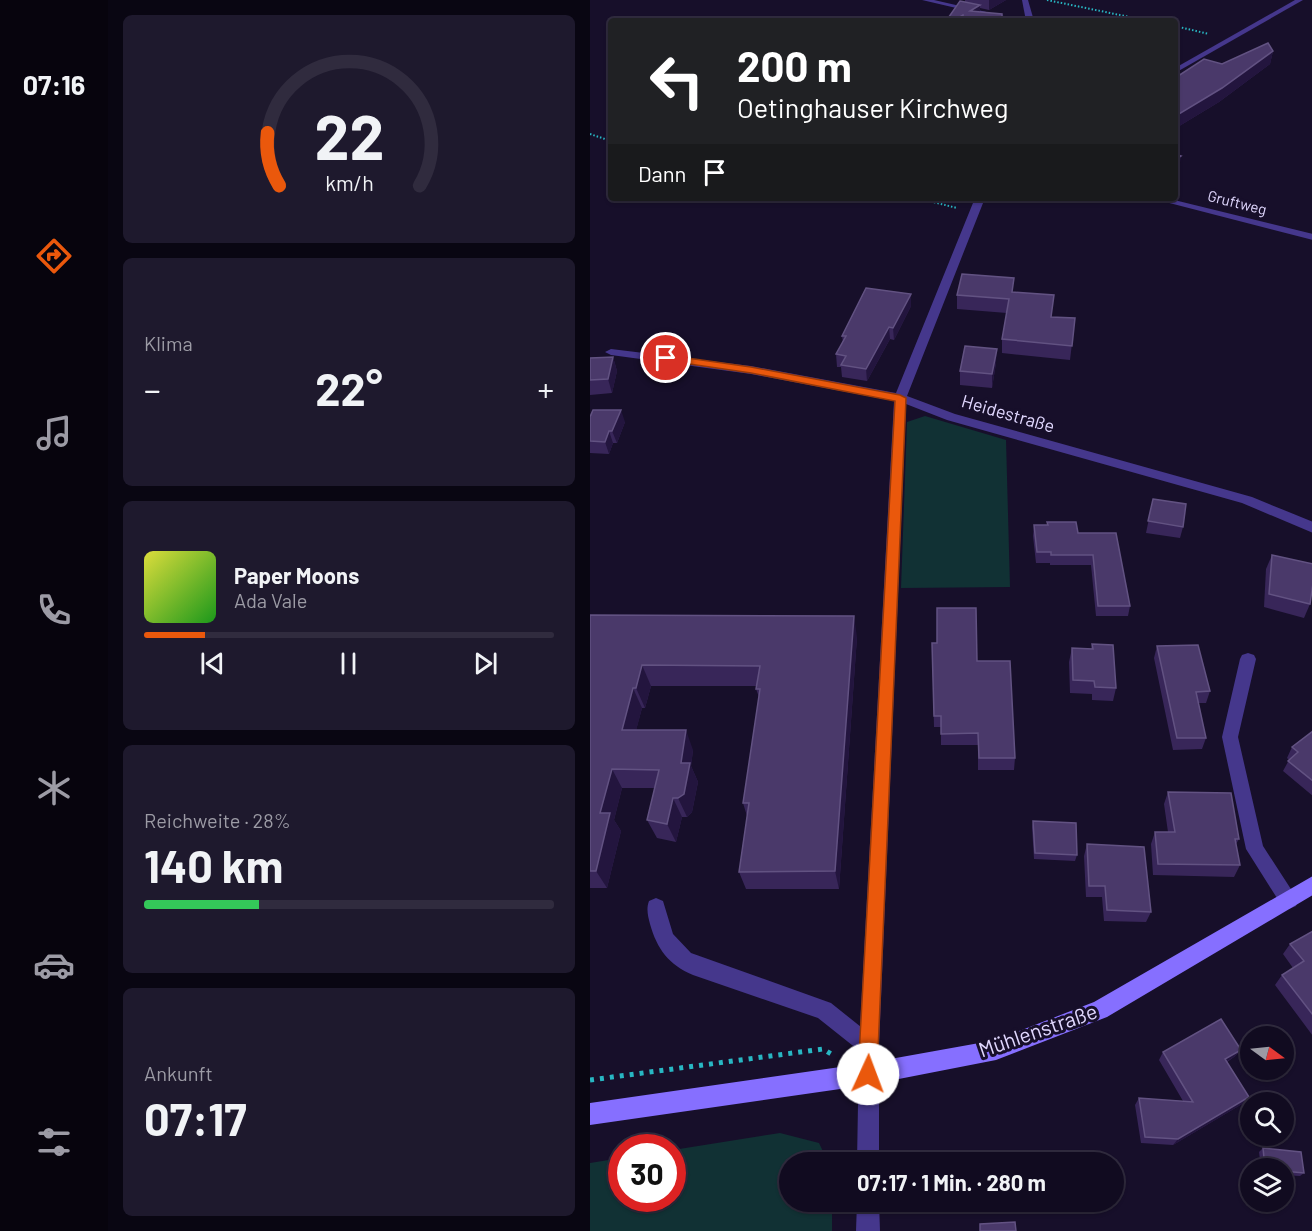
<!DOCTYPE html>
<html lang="de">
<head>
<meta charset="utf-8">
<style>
	body { margin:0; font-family:Barlow,sans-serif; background:#1e192d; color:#f1f3f6; height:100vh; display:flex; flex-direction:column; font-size:22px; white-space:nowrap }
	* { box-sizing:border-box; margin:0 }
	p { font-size:20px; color:#9c9ba5 }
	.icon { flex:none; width:33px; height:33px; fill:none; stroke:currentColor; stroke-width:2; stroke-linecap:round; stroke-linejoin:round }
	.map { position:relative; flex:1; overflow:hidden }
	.details { display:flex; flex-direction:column; gap:15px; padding:15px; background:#090612; width:482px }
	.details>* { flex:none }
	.hud { position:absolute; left:18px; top:18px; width:570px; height:183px; border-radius:6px; box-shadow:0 2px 4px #0004,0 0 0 2px #302b3e; background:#202124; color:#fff; overflow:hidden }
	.needle { width:39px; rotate:105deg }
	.buttons { position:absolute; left:650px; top:1026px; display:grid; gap:12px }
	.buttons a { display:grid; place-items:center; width:54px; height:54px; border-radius:50%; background:#110b20; box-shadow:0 2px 4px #0004,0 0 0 2px #302b3e; font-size:30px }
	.speed { position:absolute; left:18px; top:1134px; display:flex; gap:12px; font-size:30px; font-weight:700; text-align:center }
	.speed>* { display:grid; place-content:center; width:78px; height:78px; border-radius:50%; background:#110b20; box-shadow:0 2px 4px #0004,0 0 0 2px #302b3e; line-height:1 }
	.speed .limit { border:9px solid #d22; background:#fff; color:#111 }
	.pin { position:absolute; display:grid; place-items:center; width:51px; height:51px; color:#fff; margin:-26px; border:3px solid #fff; border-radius:50%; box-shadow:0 2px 6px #0007 }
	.me { position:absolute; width:66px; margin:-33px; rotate:2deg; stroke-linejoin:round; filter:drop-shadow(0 0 4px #0008) }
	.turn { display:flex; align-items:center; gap:21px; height:126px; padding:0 30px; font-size:27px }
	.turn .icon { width:78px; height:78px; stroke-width:2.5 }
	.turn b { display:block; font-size:42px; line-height:51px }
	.then { display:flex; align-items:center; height:57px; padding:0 30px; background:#0003; gap:12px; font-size:22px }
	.big { font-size:45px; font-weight:700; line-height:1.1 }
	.details .widget { flex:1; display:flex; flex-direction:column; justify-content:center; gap:9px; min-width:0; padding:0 21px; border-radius:9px; background:#1e192d }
	.details .dial { align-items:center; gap:0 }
	.dial svg { height:156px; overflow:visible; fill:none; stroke:#302b3e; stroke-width:7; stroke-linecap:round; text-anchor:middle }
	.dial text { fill:#f1f3f6; stroke:none }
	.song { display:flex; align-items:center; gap:18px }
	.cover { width:72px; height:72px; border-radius:9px; background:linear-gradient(135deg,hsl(60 70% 55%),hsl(120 70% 35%)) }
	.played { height:6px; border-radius:3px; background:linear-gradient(90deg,#ea580c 15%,#302b3e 15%) }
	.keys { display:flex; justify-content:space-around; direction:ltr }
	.heat { display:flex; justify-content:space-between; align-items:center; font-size:33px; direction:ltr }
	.charge { height:9px; border-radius:4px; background:linear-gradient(90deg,#34c759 28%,#302b3e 0) }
	.trip { position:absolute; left:189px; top:1152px; width:345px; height:60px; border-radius:30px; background:#110b20; box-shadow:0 2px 4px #0004,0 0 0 2px #302b3e; font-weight:700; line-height:60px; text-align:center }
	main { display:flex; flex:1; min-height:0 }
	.tab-bar { display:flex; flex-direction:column; width:108px; justify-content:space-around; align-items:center; background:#07040d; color:#9c9ba5 }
	.tab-bar .icon { width:42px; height:42px }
	.tab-bar .active { color:#ea580c }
	.tab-bar b { font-size:27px; color:#f1f3f6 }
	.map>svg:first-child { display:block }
	.green { fill:#113134 }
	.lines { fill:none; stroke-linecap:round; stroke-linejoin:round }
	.path-far1 { stroke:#28b7c3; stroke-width:2; stroke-dasharray:1.5 2; stroke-linecap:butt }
	.path { stroke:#28b7c3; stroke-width:5; stroke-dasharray:4 6; stroke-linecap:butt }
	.lane { fill:#45378c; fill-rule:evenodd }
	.street { fill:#45378c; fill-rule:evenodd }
	.secondary { fill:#866fff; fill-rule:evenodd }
	.wall { fill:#382659 }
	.shaded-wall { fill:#23153e }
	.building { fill:#4a396a; stroke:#625282; stroke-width:1.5 }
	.route { fill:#ea580c; stroke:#983908; stroke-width:1.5 }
	.labels { text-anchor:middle; stroke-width:6; stroke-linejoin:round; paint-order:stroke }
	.far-street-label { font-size:15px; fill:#e1d8ff; stroke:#170f2a }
	.street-label { font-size:18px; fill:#e1d8ff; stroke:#170f2a }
	.near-street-label { font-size:21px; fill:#e1d8ff; stroke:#170f2a }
</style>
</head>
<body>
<main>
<nav class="tab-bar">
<b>07:16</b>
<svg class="icon active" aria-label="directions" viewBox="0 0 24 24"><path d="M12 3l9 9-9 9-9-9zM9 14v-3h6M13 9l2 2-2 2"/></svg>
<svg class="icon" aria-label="music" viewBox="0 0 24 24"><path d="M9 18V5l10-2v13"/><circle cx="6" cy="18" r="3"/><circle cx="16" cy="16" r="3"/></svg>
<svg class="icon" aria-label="phone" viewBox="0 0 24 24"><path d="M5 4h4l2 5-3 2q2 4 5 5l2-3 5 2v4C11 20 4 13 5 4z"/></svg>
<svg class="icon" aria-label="climate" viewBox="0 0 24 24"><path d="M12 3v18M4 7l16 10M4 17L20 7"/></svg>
<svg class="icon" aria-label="car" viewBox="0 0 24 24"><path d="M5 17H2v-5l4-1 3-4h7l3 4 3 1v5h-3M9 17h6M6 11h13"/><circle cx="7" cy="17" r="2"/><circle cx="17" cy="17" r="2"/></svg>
<svg class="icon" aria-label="filters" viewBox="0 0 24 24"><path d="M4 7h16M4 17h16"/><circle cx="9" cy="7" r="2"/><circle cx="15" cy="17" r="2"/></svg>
</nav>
<section class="details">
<div class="widget dial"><svg viewBox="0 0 100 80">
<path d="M14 69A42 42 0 1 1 86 69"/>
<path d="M14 69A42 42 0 0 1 8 42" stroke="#ea580c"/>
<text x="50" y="56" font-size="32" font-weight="700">22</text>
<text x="50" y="72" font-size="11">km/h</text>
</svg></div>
<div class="widget"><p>Klima</p>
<div class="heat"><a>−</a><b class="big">22°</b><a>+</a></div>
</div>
<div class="widget">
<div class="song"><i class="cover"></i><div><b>Paper Moons</b><p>Ada Vale</p></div></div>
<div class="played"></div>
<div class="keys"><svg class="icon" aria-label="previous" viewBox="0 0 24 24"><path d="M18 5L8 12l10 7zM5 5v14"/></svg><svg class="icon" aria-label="pause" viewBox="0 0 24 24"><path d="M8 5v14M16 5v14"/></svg><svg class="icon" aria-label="next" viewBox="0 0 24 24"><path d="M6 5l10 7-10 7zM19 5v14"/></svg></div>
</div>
<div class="widget"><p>Reichweite · 28%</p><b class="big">140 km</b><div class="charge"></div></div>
<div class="widget"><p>Ankunft</p><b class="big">07:17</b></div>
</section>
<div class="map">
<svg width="723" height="1231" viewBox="0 0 723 1231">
	<rect width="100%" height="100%" fill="#170f2a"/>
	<g class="green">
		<path d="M335 416 416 440 420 587 311 588 317 422Z"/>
		<path d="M190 1133 229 1143 238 1162H200V1202H242V1231H0V1163L31 1158 32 1198H82L83 1150Z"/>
	</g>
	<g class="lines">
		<g class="path-far1">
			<path d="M457 0 559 21"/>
			<path d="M585 26 619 34"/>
			<path d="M0 134 21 141"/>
			<path d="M327 198 367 208"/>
		</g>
		<path class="path" d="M0 1080 233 1049 243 1055"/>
		<g class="lane">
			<path d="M658 653 664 655 666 659 648 737 673 846 708 900 706 906 699 909 692 906 656 849 632 737 650 659 652 655Z"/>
			<path d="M66 898 73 901 83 934 101 953 241 1003 286 1039 289 1046 286 1053 279 1056 272 1053 228 1018 103 975C79 965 67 949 60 924 58 916 56 909 59 901Z"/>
		</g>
		<g class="street">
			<path d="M332 0H344L436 21H422Z"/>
			<path d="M432 0H438L444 21H436Z"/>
			<path d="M705 0H713L585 73V68Z"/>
			<path d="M385 198H395L317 396 365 414 662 497 723 522V533L652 503 357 420 316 404 289 1046V1162H267L269 1046 304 401 161 374 21 355 15 352 21 349 161 366 306 393Z"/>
			<path d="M560 198H576L723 234V240Z"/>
			<path d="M267 1202H289L290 1231H266Z"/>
		</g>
		<path class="secondary" d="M723 876V895L517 1017 406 1060 278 1085 0 1125V1103L278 1063 406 1040 504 1002Z"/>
	</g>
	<g class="wall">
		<path d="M375 0H416L399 10 390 8V12L412 21H356L375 2Z"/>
		<path d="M683 51 680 64 629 102 586 128 585 127V78L632 64Z"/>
		<path d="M423 292 462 317 485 318 480 360 412 353V339L417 313 367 309V295Z"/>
		<path d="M321 306 304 340 300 339 277 381 252 377 251 367H247L246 354 253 342 252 336Z"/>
		<path d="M23 357 27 371 22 393 0 395V358Z"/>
		<path d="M406 363 402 388 370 385V371Z"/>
		<path d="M0 417 35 422 27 443H23L19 454 0 453Z"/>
		<path d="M563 499 593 527 590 538 556 533Z"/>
		<path d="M457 522 488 533 540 606 538 616H506L501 565H460V563H446L443 536 444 525H457Z"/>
		<path d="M682 555 720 604 714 618 674 607 676 569Z"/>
		<path d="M0 615 267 637 249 889H156L149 872 157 816 153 803 169 697 166 689 167 686H61L55 708H52L46 730 103 750 101 766 108 782 102 812 97 817H92L86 842 67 838 57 820 65 788H32L24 820 31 831 17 888H0Z"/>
		<path d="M342 643 387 661 425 758 424 770H388V745H351V727H344Z"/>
		<path d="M502 644 526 688 523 701 502 700V694L480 693 479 662 482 648 501 649Z"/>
		<path d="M567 646 620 691 616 703H608L616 738 612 749 583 750 564 658Z"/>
		<path d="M723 731V796L693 771 699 760 697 758 702 747Z"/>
		<path d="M578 792 649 839 646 844 650 865 644 877 563 875 561 844 565 832H578L574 804Z"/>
		<path d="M443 821 487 855 485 861 444 859 442 827Z"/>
		<path d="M497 844 561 912 556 922 514 921 512 897H496L494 856Z"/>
		<path d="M723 931V1036L685 985 692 975 703 968 693 954 700 944Z"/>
		<path d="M651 1050 644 1057 637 1062 652 1104 583 1145 551 1143 545 1105 549 1098 593 1101 569 1060 573 1052Z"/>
		<path d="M673 1148 714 1173 710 1176 693 1175V1168H671L669 1152Z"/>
	</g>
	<g class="shaded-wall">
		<path d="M399 0H416L399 10Z"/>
		<path d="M390 5V16L380 11Z"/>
		<path d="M373 15V21H363Z"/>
		<path d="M683 51 680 64 629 102 586 128 589 114Z"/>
		<path d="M591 156 588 175 585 176V160Z"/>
		<path d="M321 294V306L304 340 303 328Z"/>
		<path d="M299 327 300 339 277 381 276 369Z"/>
		<path d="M407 349 406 363 402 388V374Z"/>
		<path d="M23 357 27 371 22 393 18 379Z"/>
		<path d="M31 410 35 422 27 443 22 431Z"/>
		<path d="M19 431 23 443 19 454 15 442Z"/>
		<path d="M264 616 267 637 249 889 245 871Z"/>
		<path d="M52 665 61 686 55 708 46 688Z"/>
		<path d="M43 688 52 708 41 750 32 730Z"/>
		<path d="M96 730 103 750 101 766 108 782 102 812 97 817 88 798 91 763Z"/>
		<path d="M22 769 32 788 24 820 31 831 17 888 6 871 10 813Z"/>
		<path d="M83 798 92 817 86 842 77 824Z"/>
		<path d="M651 1050 644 1057 629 1066 635 1059Z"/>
		<path d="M659 1097 652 1104 583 1145 588 1139Z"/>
	</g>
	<g class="building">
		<path d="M370 1 390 5 380 11 412 14V21H374L373 15 363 21H356Z"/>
		<path d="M678 43 683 51 632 88 589 114 585 113V78L614 59 632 64Z"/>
		<path d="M585 154 591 156 585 160Z"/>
		<path d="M372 274 424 278 422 292 464 295 461 317 485 318 482 346 412 339 419 299 367 295Z"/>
		<path d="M276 288 321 294 303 328 299 327 276 369 251 365 256 356 246 354 256 336H252Z"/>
		<path d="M375 346 407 349 402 374 370 371Z"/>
		<path d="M23 357 18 379 0 380V358Z"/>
		<path d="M3 410H31L22 431H19L15 442 0 441V417Z"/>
		<path d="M563 499 596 504 593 527 558 521Z"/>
		<path d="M457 522H486L488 533H526L540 606H508L503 555H461V552H447L444 525H458Z"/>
		<path d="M682 555 723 564V583L720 604 679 594Z"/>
		<path d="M347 608H386L387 661H420L425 758H389L388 733 351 734V716H344L342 643H347Z"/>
		<path d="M0 615 264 616 245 871 149 872 159 803H153L170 689H166L170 666 52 665 46 688H43L32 730H96L91 763H100L94 794 88 798H83L77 824 57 820 69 770 22 769 10 813H20L6 871H0Z"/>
		<path d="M502 644 523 645 526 688 505 687 504 681 483 680 482 648 503 649Z"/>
		<path d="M608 645 620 691 606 692 616 738H587L567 646Z"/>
		<path d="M723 731V781L698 761 708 752 702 747Z"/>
		<path d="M578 792 641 793 649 839H645L650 865 568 864 565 832H585Z"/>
		<path d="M443 821 486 823 487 855 445 853Z"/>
		<path d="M497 844 554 847 561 912 517 910 515 886H499Z"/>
		<path d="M723 931V1015L692 975 714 961 700 944Z"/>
		<path d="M631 1019 651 1050 635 1059 659 1097 588 1139 555 1137 549 1098 603 1102 573 1052Z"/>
		<path d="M673 1148 711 1152 714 1173 693 1171V1168H675Z"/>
		<path d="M425 1222 426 1231H390V1224Z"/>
	</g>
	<path class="route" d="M76 355 161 367 310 395 316 398 287 1074 284 1081 278 1084 271 1081 268 1074 305 401 161 373 72 360 70 358Z"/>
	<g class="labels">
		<g class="far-street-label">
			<text transform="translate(647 203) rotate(14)" y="5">Gruftweg</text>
		</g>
		<g class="street-label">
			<text transform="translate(418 414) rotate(16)" y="6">Heidestraße</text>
		</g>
		<g class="near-street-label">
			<text transform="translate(448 1031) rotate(-19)" y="7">Mühlenstraße</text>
		</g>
	</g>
</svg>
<div class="buttons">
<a><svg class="needle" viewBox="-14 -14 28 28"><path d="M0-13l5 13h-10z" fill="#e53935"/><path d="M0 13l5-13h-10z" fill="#9c9ba5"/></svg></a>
<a><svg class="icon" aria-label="search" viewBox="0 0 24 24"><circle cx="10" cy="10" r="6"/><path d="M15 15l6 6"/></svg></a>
<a><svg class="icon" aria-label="layers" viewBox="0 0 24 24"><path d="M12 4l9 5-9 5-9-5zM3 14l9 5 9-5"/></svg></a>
</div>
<div class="speed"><div class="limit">30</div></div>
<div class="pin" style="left:76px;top:358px;background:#d93025"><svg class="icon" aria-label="arrive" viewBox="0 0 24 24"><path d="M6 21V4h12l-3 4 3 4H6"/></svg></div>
<svg class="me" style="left:278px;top:1074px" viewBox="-20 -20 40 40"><circle r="19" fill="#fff"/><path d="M0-13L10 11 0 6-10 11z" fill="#ea580c"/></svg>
<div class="trip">07:17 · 1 Min. · 280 m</div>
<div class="hud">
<div class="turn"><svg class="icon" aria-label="left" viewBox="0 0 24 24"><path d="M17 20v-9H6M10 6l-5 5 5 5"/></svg><div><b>200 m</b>Oetinghauser Kirchweg</div></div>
<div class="then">Dann<svg class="icon" aria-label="arrive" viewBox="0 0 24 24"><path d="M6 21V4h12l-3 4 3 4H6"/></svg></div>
</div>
</div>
</main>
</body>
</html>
